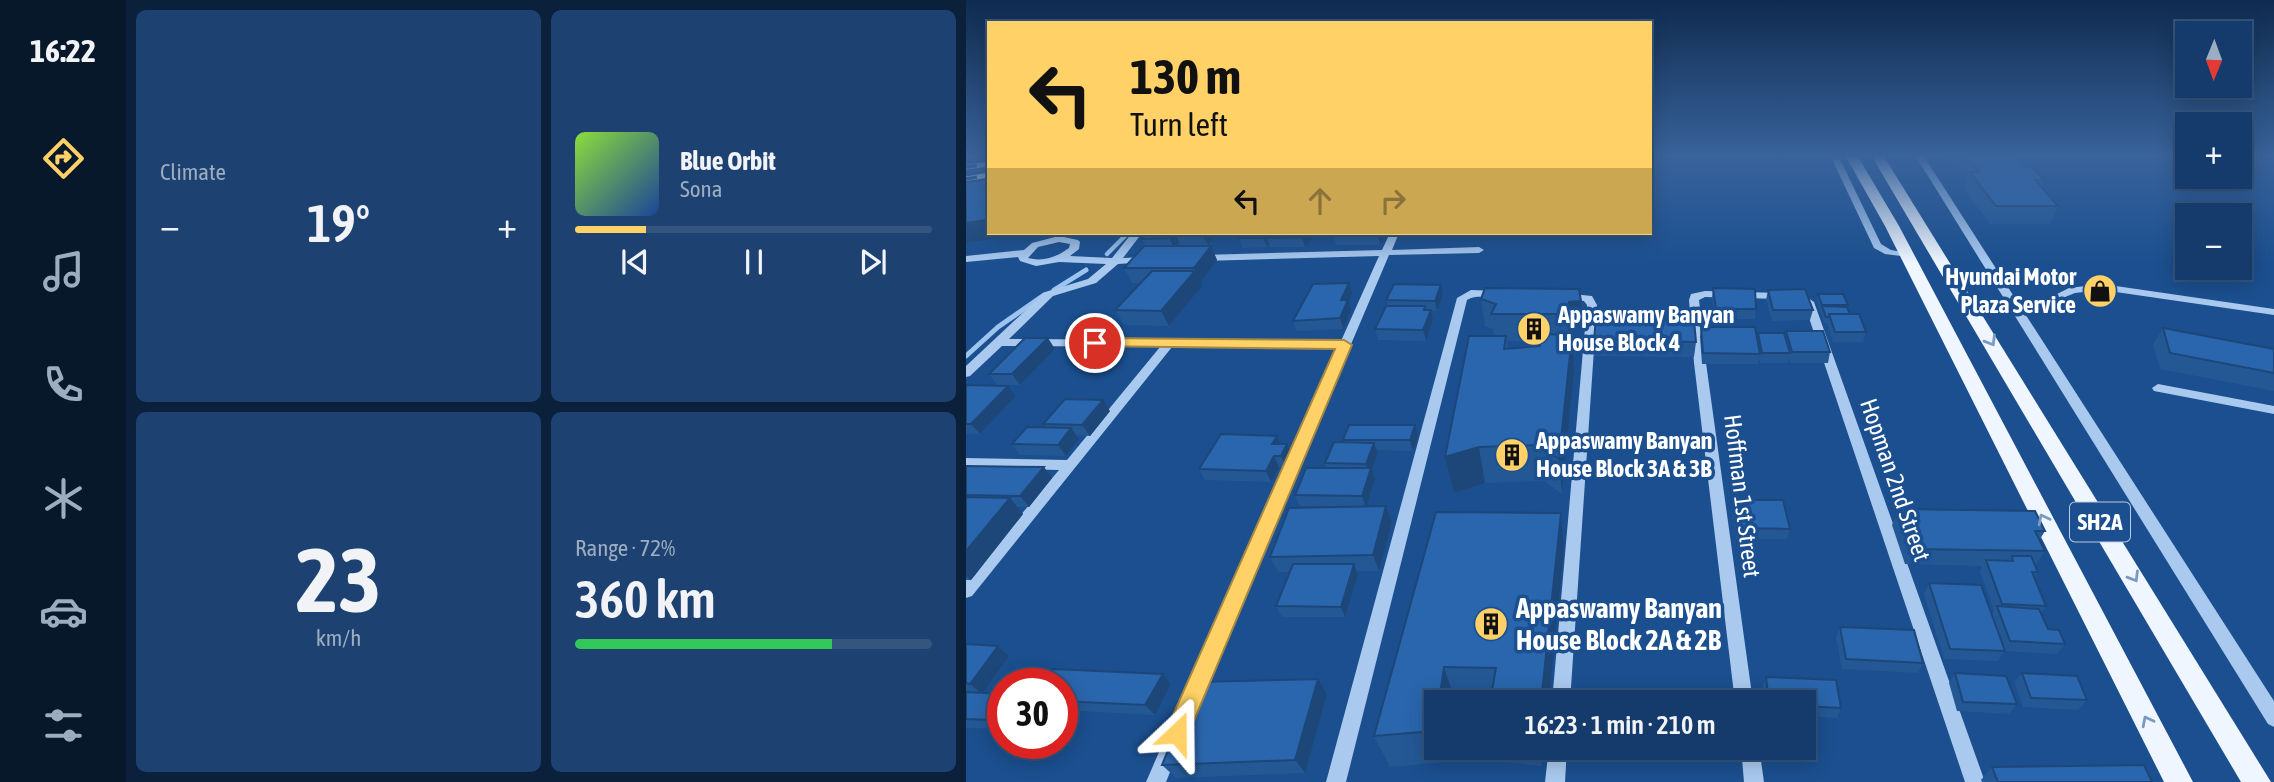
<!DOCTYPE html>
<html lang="en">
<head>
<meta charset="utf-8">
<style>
	body { margin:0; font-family:"Asap Condensed",sans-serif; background:#1d4271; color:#f1f3f6; height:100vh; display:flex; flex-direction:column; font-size:26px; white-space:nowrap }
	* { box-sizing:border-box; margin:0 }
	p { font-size:23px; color:#9dadc1 }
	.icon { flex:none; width:38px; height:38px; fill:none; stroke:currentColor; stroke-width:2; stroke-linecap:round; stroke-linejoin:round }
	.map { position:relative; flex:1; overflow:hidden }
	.side { display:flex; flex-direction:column; gap:10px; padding:10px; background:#0b203b; width:840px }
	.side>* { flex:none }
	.banner { position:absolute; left:21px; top:21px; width:665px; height:214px; border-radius:0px; box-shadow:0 4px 18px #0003,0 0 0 2px #33557e; background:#ffd166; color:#111; overflow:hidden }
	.needle { width:46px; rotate:181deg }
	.buttons { position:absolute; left:1209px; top:21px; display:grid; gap:14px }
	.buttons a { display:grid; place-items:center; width:77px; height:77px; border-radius:0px; background:#143b6b; box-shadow:0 4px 18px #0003,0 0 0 2px #33557e; font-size:35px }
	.speed { position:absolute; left:21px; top:668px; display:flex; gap:14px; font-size:35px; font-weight:700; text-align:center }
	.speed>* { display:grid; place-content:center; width:91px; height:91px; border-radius:50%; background:#143b6b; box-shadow:0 4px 18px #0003,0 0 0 2px #33557e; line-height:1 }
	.speed .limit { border:10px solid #d22; background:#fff; color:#111 }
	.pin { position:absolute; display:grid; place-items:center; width:60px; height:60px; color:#fff; margin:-30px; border:4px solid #fff; border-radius:50%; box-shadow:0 2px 7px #0007 }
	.me { position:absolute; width:77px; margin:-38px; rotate:23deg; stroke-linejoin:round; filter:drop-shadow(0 0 5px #0008) }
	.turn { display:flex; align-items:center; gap:24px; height:147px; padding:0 28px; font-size:32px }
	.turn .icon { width:91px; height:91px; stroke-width:2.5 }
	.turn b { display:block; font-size:49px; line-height:60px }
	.lanes { display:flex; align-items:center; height:66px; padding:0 28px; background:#0003; justify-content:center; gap:35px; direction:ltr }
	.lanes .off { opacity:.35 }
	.big { font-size:52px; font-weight:600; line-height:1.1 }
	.side .widget { flex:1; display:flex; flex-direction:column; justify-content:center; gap:10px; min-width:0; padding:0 24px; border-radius:10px; background:#1d4271 }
	.side .dial { align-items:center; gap:0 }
	.dial b { font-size:91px; line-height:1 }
	.song { display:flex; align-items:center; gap:21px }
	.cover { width:84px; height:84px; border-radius:10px; background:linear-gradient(135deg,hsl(90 70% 55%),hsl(220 70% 35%)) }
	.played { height:7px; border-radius:4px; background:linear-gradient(90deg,#ffd166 20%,#33557e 20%) }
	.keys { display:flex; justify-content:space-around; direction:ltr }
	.heat { display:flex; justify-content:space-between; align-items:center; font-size:38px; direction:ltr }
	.charge { height:10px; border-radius:5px; background:linear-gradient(90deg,#34c759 72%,#33557e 0) }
	.side .tiles { flex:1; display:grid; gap:10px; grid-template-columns:repeat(2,1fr) }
	.trip { position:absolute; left:458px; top:690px; width:392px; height:70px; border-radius:0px; background:#143b6b; box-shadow:0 4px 18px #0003,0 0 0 2px #33557e; font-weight:600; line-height:70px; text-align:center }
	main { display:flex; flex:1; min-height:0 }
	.menu { display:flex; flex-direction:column; width:126px; justify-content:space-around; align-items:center; background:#08182b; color:#9dadc1 }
	.menu .icon { width:49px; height:49px }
	.menu .selected { color:#ffd166 }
	.menu b { font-size:32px; color:#f1f3f6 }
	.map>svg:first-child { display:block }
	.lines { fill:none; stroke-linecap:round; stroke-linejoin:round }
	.stream-far1 { stroke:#9cc4f0; stroke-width:4.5 }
	.stream { stroke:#9cc4f0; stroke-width:5 }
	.minor { fill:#a9c9ee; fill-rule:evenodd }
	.major { fill:#f0f6ff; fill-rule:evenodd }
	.rail-casing { stroke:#fff; stroke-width:5 }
	.rail { stroke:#1b4f8f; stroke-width:3.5; stroke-dasharray:11; stroke-linecap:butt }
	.wall { fill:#245895; fill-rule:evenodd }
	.shaded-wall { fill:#1d4779 }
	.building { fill:#2a66ad; stroke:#1d4779; stroke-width:2 }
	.oneway { stroke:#7b9ac1 }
	.route { fill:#ffd166; stroke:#a68842; stroke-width:2 }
	.labels { text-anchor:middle; stroke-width:7; stroke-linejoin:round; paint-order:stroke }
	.shield { fill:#1b4f8f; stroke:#bbcadd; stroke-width:2 }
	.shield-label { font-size:23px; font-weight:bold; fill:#fff }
	.poi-label { font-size:24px; font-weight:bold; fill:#fff; stroke:#1b4f8f; text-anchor:start }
	.street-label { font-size:24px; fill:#fff; stroke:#1b4f8f }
	.near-poi-label { font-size:28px; font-weight:bold; fill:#fff; stroke:#1b4f8f; text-anchor:start }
</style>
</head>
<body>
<main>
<nav class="menu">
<b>16:22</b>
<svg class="icon selected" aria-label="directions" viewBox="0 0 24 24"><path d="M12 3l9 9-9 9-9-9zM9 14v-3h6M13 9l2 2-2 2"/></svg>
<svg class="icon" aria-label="music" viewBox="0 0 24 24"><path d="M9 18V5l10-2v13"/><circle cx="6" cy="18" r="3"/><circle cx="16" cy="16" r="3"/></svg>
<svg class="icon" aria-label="phone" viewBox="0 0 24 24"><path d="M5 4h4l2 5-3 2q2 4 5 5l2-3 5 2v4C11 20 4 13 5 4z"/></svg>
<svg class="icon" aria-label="climate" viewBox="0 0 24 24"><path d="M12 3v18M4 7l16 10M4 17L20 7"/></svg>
<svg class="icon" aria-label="car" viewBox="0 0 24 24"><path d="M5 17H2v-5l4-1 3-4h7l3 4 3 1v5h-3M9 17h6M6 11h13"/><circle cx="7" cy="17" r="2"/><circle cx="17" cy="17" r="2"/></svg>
<svg class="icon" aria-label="filters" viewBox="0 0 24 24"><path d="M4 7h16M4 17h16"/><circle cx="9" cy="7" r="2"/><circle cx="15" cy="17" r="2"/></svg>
</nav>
<section class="side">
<div class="tiles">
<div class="widget"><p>Climate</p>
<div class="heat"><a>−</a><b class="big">19°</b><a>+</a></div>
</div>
<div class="widget">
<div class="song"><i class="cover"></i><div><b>Blue Orbit</b><p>Sona</p></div></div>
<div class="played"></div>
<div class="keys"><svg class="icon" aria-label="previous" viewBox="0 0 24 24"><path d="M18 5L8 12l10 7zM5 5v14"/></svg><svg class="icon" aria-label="pause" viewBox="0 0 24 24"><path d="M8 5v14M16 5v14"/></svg><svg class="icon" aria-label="next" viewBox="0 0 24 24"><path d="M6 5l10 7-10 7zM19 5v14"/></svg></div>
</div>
<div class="widget dial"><b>23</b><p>km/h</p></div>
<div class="widget"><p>Range · 72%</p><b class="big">360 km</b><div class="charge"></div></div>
</div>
</section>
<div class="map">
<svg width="1308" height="782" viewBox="0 0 1308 782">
	<rect width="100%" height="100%" fill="#1b4f8f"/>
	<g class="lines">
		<path class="stream-far1" d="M141 254 162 233"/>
		<g class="stream">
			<path d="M88 290 120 270"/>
			<path d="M0 356 32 327 78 295"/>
		</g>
		<g class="minor">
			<path d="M864 155H872L915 244 925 250 943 253V257L919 254 908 248Z"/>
			<path d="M949 155H957L1308 701V727L1302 724Z"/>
			<path d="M166 233H176L157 258 179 257 184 260 182 262 152 264 130 283 87 296 43 339 375 341 413 256 236 261 231 258 236 255 416 250 424 233H433L426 250 513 247 518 250 513 253 423 255 232 704 226 707 220 704 217 698 372 348 206 347 6 596 0 598V579L93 470 0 468V458L101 460 194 347 36 346 4 376 0 377V366L79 292 122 279 140 264 93 262 70 266 54 261 52 257 0 262V256L58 250 66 243 93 236 112 240 114 242 113 249 104 256 146 258ZM93 242 104 244 103 248C91 257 77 262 62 258L72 247Z"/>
			<path d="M1136 284 1308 309V315L1136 290 1109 293 1084 303 1079 300 1103 288Z"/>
			<path d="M505 290 533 291 538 294C528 301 513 293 501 300L380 782H360L491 298Z"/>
			<path d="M739 291 816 293 821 296 816 299 739 297 733 300 740 363 787 702H769L728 363 723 300 725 294Z"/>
			<path d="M597 293 626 296 631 305 604 702H586L621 305 618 301 593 298 592 296Z"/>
			<path d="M838 295 848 302 1019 782H999L838 303 833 298Z"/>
			<path d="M1192 384 1308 406V414L1188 391 1186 388Z"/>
			<path d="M204 741 211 743 213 750 200 782H180L197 743Z"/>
			<path d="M583 747H601L599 782H579Z"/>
			<path d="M775 747H793L798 782H778Z"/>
		</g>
		<g class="major">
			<path d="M879 155H891L933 226 1227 782H1198L919 226Z"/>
			<path d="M905 155H917L1305 782H1275Z"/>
		</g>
		<g class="rail-casing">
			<g id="rail">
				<path d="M0 156 9 155"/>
				<path d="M0 167 23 164"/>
				<path d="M0 179 23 175"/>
			</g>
		</g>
		<use href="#rail" class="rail"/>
	</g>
	<g class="wall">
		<path d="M980 155H1048L1047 158 1055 166 1078 180 1075 187 1092 206 1084 224H1024L998 189 1001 181Z"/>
		<path d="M181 233H251L242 245 214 246 213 242 210 246H245L251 260 234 283 236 286 203 326 158 325 149 310 175 283H166L158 268 180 246 176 239Z"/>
		<path d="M350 233 339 247H304L303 244 301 247 277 248 273 238Z"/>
		<path d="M369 233H421L414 245H370L367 235Z"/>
		<path d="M383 283 386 293 383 301 385 310 377 329 331 331 327 321Z"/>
		<path d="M747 288 790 309 789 319H748L746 298Z"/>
		<path d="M802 290 847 310 844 320 806 321 800 300Z"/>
		<path d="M852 294 882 305 884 314 900 332 897 342H867L861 323H858L851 299Z"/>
		<path d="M477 295 471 311H465L467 320 460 341 412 340 409 329 422 306 420 300Z"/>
		<path d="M515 299 615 301 616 328 605 329 604 335 608 370 596 494 578 481 519 483 488 493 479 457 528 336 527 329 519 326ZM541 341H575L574 346 542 349Z"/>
		<path d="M735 327 791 339 792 333 819 335 820 331 864 352 862 363H824L823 359 822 363H794L793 358 792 364H736L734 337Z"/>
		<path d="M1197 328 1308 349V391L1194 369 1187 344Z"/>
		<path d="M628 340 730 342 728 357 628 356Z"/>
		<path d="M89 349 54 385H31L23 374Z"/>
		<path d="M0 385 50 396 14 434H0Z"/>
		<path d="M144 411 124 436 111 435 113 439 100 456 54 455 46 444 80 428 77 424Z"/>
		<path d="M311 436 315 444 326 455 320 467H313L305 482 239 480 233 469Z"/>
		<path d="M452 436 447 451 411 450 412 453 406 470 409 479 400 506H420L426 522 413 571H391L392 575 379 617H316L310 606 324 572H312L304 557 382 506H334L329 495 361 468 359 463 378 442 377 440Z"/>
		<path d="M0 466 86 478 63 507H51L57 514 5 580H0Z"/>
		<path d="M768 500 824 529 821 539H770L766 511Z"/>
		<path d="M933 509 1079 531 1074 539 1079 551 1069 566 1072 572 1068 577 1080 606 1075 613 1082 629 1099 644 1091 654 1039 651 1032 661 978 659 958 594 963 583 1026 614 1028 611 1014 571 1016 566 939 564 926 525Z"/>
		<path d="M598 549 583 702H524V701L489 700 471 702V747H482L480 762 424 767 408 736Z"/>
		<path d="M874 627 957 663 952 673 876 669 870 637Z"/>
		<path d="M0 644 32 646 43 656 17 693 37 694V729L0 728Z"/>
		<path d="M989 673 1051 704 1043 714 991 711 983 683Z"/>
		<path d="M1056 673 1121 700 1112 710 1057 707 1048 682Z"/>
		<path d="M197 674 205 684 189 715 96 710V684Z"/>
		<path d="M800 677 875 708 871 718 838 716V702H799L797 687Z"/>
		<path d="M361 694 339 773 210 778 196 765Z"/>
		<path d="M523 747H578L576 766 528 761Z"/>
		<path d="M1026 767 1186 782H1016L1015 780Z"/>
	</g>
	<g class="shaded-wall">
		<path d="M23 213V233H33L31 238 0 243V223Z"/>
		<path d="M208 233H220L210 236 213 242 208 248 203 238Z"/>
		<path d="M239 233H251L242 245 237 236Z"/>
		<path d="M301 233H311L301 238 303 244 301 247 297 238Z"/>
		<path d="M339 233H350L339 247 336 237Z"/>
		<path d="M413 233H421L414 245 412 235Z"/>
		<path d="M245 246 251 260 234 283 228 268Z"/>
		<path d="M229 271 236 286 203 326 195 311Z"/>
		<path d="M383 283 386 293 383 301 385 310 377 329 374 318 375 300Z"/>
		<path d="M475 285 477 295 471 311 469 301Z"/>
		<path d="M615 301 616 328 605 329 603 342 602 314 603 302Z"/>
		<path d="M465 310 467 320 460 341 457 330Z"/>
		<path d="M606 335 608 370 596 494 593 459Z"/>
		<path d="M82 338 89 349 54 385 46 374Z"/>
		<path d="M42 386 50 396 14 434 5 424Z"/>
		<path d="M137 400 144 411 124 436 116 425Z"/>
		<path d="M449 425 452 436 447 451 444 440Z"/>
		<path d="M105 428 113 439 100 456 92 445Z"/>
		<path d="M311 436 316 446 306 444Z"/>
		<path d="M408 443 412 453 406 470 409 479 400 507 396 496 403 474 400 464Z"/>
		<path d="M321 444 326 455 320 467 315 456Z"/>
		<path d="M513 447 519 483 488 493 479 457Z"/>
		<path d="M308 456 313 467 305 482 300 471Z"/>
		<path d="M78 467 86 478 63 507 54 496Z"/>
		<path d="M44 498 57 514 5 580 0 576V551Z"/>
		<path d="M420 506 426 522 413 571 407 555Z"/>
		<path d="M595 513 598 549 583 702H575Z"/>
		<path d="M388 564 392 575 379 617 375 607Z"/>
		<path d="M32 646 43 656 16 694 4 684Z"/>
		<path d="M478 667 489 700V702H473Z"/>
		<path d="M197 674 205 684 189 715 179 705Z"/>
		<path d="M352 679 361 694 339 773 329 760Z"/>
		<path d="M37 703V729L25 720Z"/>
		<path d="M471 715V737L468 731Z"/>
		<path d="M475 747H482L480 762Z"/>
		<path d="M573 747H578L576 766Z"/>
	</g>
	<g class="building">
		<path d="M999 155H1045L1055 166H1065L1078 180H1069L1092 206H1030L1004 172H1013Z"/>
		<path d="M23 179V213L19 220 0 223V182Z"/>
		<path d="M181 233H208L203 238 176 239Z"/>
		<path d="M213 233H239L237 236H210Z"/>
		<path d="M277 233H301L297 238H273Z"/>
		<path d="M304 233H339L336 237 301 238Z"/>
		<path d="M369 233H413L412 235H367Z"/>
		<path d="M178 246H245L228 268H158Z"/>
		<path d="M186 271H229L195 311 149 310Z"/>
		<path d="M383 283 375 300H382L374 318 327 321 347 284Z"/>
		<path d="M428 284 475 285 469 301 420 300Z"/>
		<path d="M519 288 613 289 615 301 603 302 602 314H525L530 304 515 299Z"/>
		<path d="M747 288 789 289 790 309H750Z"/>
		<path d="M839 289 847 310H807L802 290Z"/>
		<path d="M852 294H877L882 305H856Z"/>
		<path d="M420 306H459L458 310H465L457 330 409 329Z"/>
		<path d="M856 306 881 307 884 314H863V317H860Z"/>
		<path d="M863 314H893L900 332H869Z"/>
		<path d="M630 318 728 320 730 342 628 340Z"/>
		<path d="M735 327H789L794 354 737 353Z"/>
		<path d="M1197 328 1308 349V373L1204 353Z"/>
		<path d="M820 331H857L864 352H826Z"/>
		<path d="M792 333H818L824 353H796Z"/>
		<path d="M575 334 606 335 593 459 574 445 513 447 479 457 503 336H540L538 349 574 346Z"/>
		<path d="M59 338H82L46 374H23Z"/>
		<path d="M0 385 42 386 5 424H0Z"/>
		<path d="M99 399 137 400 116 425 77 424Z"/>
		<path d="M383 425H449L444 440H377Z"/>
		<path d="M61 427 105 428 92 445 46 444Z"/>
		<path d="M255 434 311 436 306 444H321L315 456H308L300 471 233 469Z"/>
		<path d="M368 442 408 443 400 464 359 463Z"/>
		<path d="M0 466 78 467 54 496 0 495Z"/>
		<path d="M340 468H405L396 496 329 495Z"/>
		<path d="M0 497 44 498 0 551Z"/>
		<path d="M768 500H817L824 529 772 528Z"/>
		<path d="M420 506 407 555 304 557 323 508Z"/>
		<path d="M933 509 1069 511 1079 531H1069L1079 551 946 549Z"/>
		<path d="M470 512 595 513 575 702H524L530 668 478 667 473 702H471V715L468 731 408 736Z"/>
		<path d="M1046 556H1065L1072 572H1066L1080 606 1036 604 1020 560 1047 561Z"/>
		<path d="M327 564H388L375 607 310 606Z"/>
		<path d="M963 583 1015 585 1039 651 984 649Z"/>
		<path d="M1031 606 1073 609 1082 629 1093 630 1099 644 1044 641Z"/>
		<path d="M874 627 948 630 957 663 880 659Z"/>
		<path d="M0 644 32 646 4 684 0 683Z"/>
		<path d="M87 669 197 674 179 705 96 701V684H77Z"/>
		<path d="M989 673 1040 676 1051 704 997 702Z"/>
		<path d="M1056 673 1111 676 1121 700 1065 698Z"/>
		<path d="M800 677 870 680 875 708 838 706V702H803Z"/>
		<path d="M352 679 329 760 196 765 230 682Z"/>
		<path d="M0 692 37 694V703L25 720 0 719Z"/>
		<path d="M1178 765 1186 782H1032L1026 767Z"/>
	</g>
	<defs><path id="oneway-chevron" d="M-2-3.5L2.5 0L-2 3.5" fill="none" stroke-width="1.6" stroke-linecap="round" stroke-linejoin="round" transform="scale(1.75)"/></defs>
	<g class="oneway">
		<use href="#oneway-chevron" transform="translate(1025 341) rotate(59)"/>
		<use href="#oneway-chevron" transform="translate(1077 519) rotate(-117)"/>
		<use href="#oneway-chevron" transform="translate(1168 577) rotate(59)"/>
		<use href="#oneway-chevron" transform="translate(1181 721) rotate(-117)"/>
	</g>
	<linearGradient id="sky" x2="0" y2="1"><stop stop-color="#0f2b4f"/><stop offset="0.59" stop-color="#39639b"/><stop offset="1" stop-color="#39639b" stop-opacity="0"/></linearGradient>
	<rect width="1308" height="264" fill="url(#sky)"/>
	<path class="route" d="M129 338 378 340 386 345 219 742 211 746 202 742 199 733 369 349 124 346 122 343 124 340Z"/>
	<defs>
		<g id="shop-disc" transform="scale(1.75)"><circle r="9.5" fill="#ffd166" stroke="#1b4f8f"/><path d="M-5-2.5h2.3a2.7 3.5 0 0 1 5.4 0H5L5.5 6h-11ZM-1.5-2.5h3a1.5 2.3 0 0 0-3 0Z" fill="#111"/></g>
		<g id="building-disc" transform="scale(1.75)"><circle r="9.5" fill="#ffd166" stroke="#1b4f8f"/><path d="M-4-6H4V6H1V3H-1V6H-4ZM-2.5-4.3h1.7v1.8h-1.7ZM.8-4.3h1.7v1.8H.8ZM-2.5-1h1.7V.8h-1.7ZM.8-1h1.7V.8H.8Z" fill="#111"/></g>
	</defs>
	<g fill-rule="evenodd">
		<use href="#shop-disc" x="1134" y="291"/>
		<use href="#building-disc" x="568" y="329"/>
		<use href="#building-disc" x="546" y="455"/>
		<use href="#building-disc" x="525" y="624"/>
	</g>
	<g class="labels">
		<rect class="shield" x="1104" y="502.5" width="60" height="39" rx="5"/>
		<g class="shield-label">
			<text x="1134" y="530">SH2A</text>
		</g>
		<g class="poi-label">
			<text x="1110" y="285" text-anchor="end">Hyundai Motor<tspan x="1110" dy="28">Plaza Service</tspan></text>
			<text x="592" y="323">Appaswamy Banyan<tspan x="592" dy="28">House Block 4</tspan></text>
			<text x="570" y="449">Appaswamy Banyan<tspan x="570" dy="28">House Block 3A &amp; 3B</tspan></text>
		</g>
		<g class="street-label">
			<text transform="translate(929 480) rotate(71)" y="8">Hopman 2nd Street</text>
			<text transform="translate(776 496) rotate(83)" y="8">Hoffman 1st Street</text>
		</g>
		<g class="near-poi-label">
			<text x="550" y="618">Appaswamy Banyan<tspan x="550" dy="32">House Block 2A &amp; 2B</tspan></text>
		</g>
	</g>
</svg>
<div class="buttons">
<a><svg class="needle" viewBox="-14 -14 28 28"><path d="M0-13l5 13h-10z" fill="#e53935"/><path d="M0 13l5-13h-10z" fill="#9dadc1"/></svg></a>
<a>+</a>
<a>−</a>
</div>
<div class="speed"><div class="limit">30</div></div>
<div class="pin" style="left:129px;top:343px;background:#d93025"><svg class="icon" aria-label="arrive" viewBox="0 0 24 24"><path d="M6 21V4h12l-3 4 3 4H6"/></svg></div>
<svg class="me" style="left:211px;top:733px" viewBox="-20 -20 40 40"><path d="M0-17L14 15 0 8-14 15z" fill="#ffd166" stroke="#fff" stroke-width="4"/></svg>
<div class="trip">16:23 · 1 min · 210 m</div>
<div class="banner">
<div class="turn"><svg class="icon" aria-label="left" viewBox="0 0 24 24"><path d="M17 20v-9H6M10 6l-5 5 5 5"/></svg><div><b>130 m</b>Turn left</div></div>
<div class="lanes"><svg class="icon" aria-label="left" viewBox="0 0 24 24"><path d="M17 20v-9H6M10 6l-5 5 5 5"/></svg><svg class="icon off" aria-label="ahead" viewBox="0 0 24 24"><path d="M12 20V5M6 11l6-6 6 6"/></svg><svg class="icon off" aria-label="right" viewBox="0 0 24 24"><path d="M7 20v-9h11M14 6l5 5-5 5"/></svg></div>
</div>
</div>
</main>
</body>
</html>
